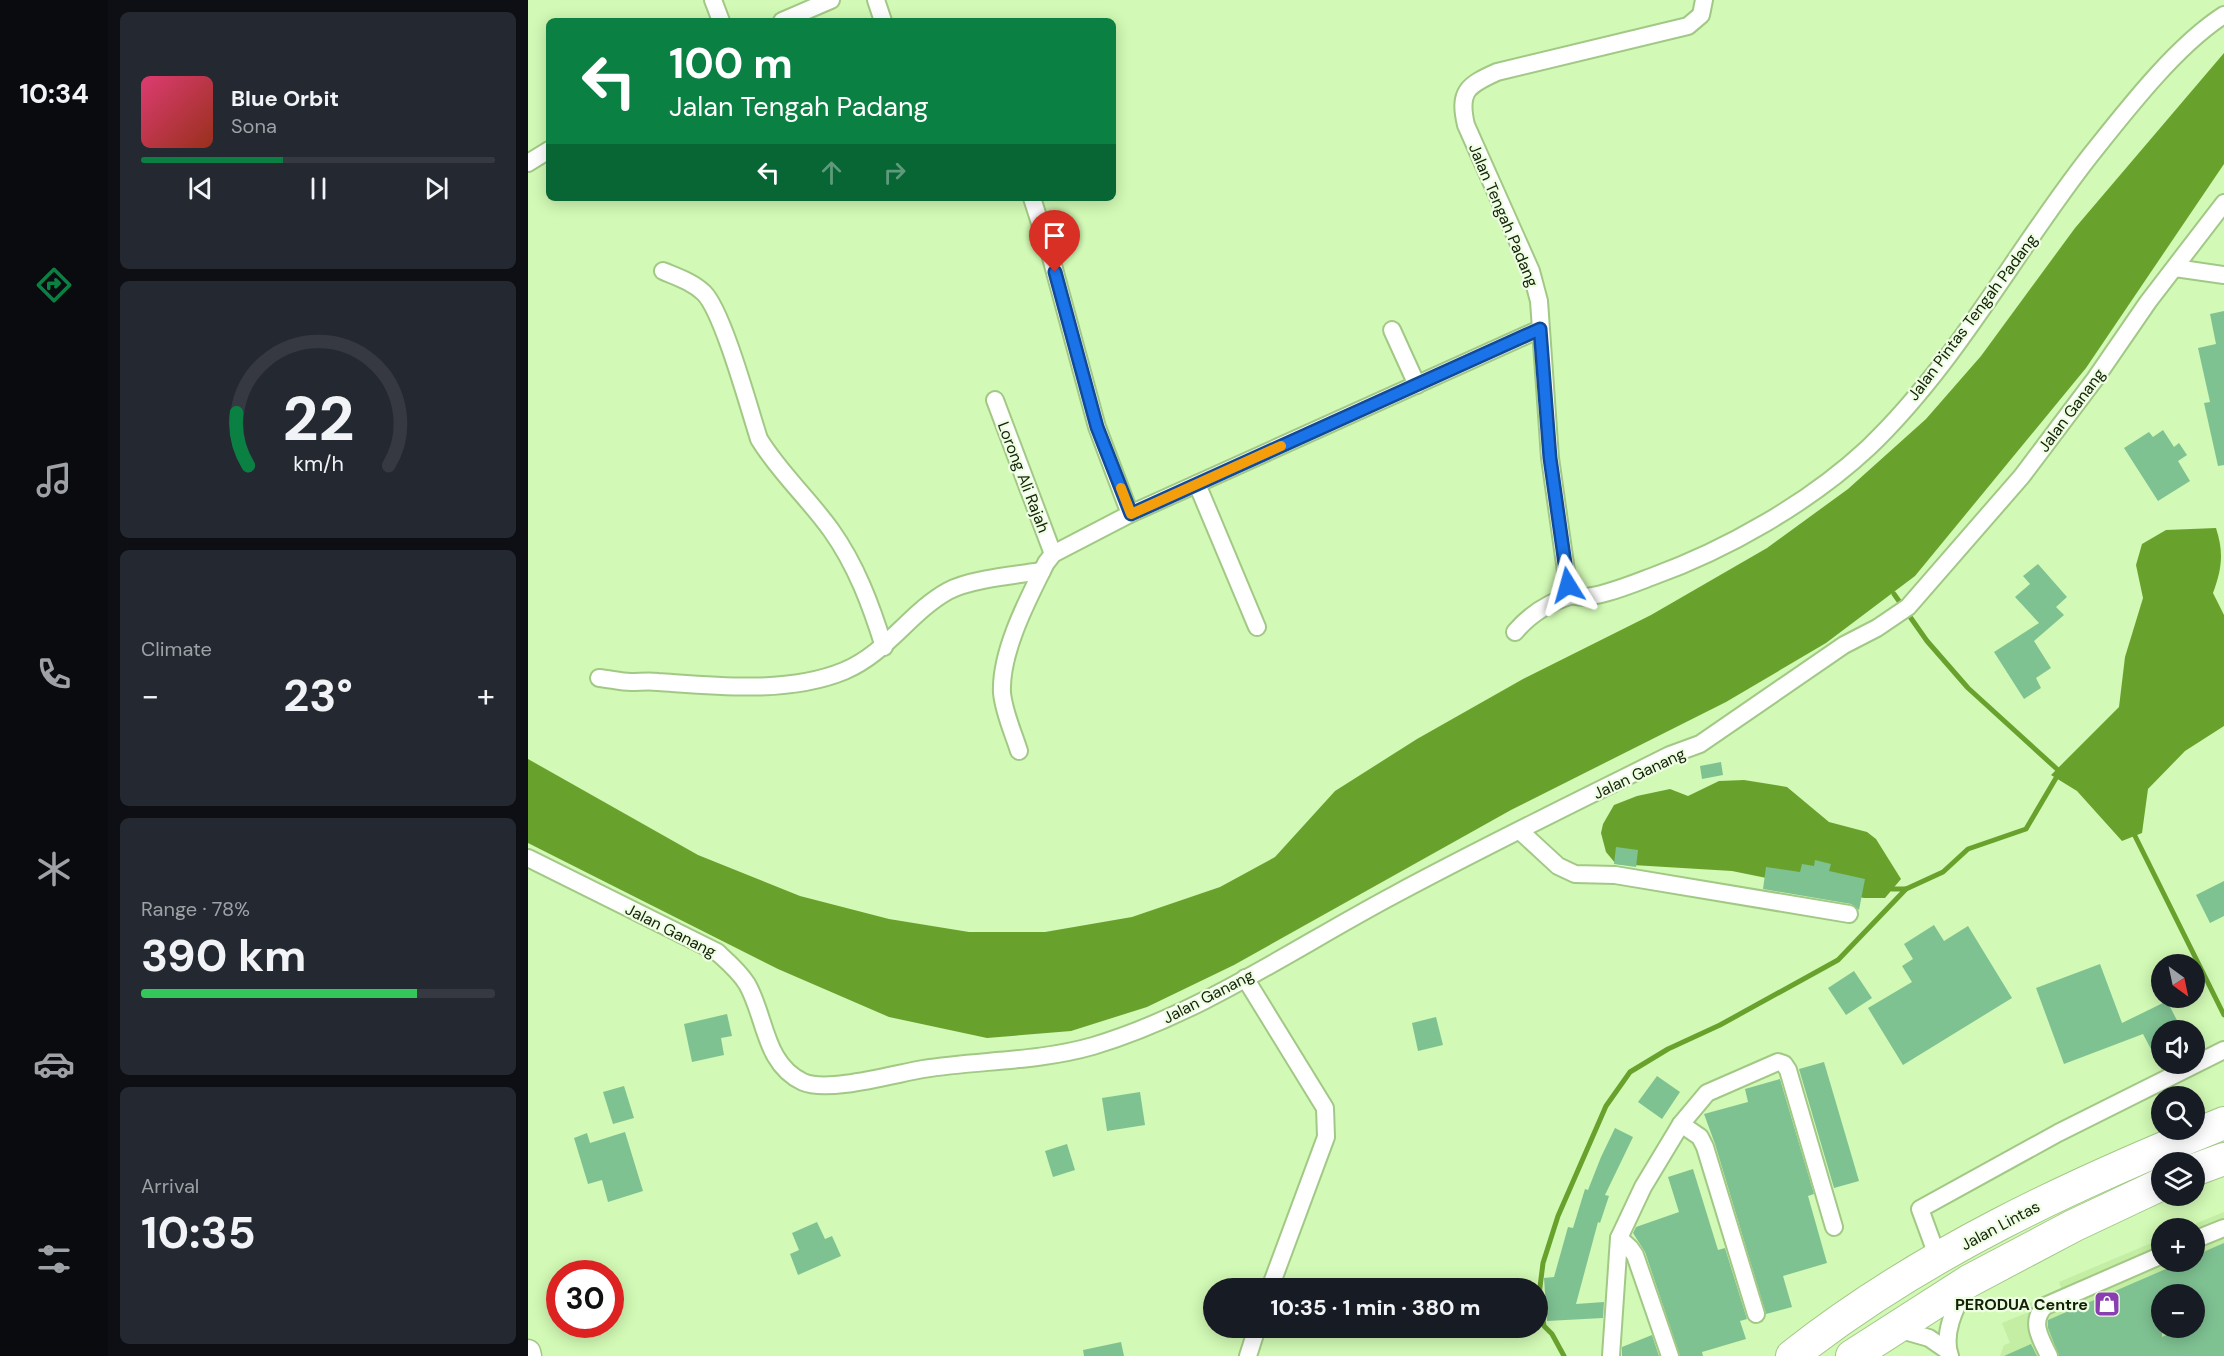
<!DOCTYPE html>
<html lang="en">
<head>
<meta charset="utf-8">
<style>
	body { margin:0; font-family:"DM Sans",sans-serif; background:#242831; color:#f1f3f6; height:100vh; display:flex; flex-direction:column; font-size:22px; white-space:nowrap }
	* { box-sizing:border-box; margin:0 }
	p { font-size:20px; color:#9ea1a6 }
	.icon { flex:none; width:33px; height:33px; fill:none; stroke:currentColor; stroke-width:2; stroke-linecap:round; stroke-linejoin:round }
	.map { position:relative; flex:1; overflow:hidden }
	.panel { display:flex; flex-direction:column; gap:12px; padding:12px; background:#0d0f14; width:420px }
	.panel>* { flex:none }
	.hud { position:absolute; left:18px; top:18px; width:570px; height:183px; border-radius:9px; box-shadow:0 3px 15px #0003; background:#0b8043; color:#fff; overflow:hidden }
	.needle { width:39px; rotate:147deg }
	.tools { position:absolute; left:1623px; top:954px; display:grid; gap:12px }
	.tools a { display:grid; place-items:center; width:54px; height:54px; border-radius:50%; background:#171b24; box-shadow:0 3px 15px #0003; font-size:30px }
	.speed { position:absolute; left:18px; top:1260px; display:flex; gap:12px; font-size:30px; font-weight:700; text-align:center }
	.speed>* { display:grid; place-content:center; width:78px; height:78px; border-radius:50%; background:#171b24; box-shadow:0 3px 15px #0003; line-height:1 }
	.speed .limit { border:9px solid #d22; background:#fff; color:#111 }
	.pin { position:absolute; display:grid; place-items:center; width:51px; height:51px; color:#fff; margin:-62px -26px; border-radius:50% 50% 50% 0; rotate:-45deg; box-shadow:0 0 6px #0007 }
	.pin .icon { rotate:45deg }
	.me { position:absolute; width:66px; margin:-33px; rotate:352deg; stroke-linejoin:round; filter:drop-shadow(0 0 4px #0008) }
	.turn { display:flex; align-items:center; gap:21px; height:126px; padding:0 24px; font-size:27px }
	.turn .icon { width:78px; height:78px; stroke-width:2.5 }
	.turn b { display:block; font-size:42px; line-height:51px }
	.lanes { display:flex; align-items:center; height:57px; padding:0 24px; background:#0003; justify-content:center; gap:30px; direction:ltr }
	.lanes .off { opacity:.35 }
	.big { font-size:45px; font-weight:700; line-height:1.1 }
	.panel .tile { flex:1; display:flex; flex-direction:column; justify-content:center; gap:9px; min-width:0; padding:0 21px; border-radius:9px; background:#242831 }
	.panel .dial { align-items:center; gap:0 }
	.dial svg { height:156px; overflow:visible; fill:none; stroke:#363941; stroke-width:7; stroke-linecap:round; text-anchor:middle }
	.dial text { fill:#f1f3f6; stroke:none }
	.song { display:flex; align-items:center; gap:18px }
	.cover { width:72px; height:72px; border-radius:9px; background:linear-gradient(135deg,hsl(340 70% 55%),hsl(10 70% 35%)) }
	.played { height:6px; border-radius:3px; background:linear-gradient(90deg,#0b8043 40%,#363941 40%) }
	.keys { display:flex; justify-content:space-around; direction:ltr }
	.heat { display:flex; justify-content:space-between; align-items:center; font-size:33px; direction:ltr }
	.charge { height:9px; border-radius:4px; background:linear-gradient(90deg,#34c759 78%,#363941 0) }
	.trip { position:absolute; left:675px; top:1278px; width:345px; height:60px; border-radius:30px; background:#171b24; box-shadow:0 3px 15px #0003; font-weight:700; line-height:60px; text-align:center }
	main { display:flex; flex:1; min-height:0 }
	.menu { display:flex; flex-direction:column; width:108px; justify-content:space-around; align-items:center; background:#090b0e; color:#9ea1a6 }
	.menu .icon { width:42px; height:42px }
	.menu .current { color:#0b8043 }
	.menu b { font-size:27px; color:#f1f3f6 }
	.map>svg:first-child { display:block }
	.built { fill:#c3eea3; fill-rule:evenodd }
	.water { fill:#68a22d }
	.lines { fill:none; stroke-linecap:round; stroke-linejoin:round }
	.stream { stroke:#68a22d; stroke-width:5 }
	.building { fill:#7fc292; fill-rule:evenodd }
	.street-casing { stroke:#a2c886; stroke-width:20 }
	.secondary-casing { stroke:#a2c886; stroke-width:27 }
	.highway-casing { stroke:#a2c886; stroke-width:34 }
	.street { stroke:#fff; stroke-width:16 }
	.secondary { stroke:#fff; stroke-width:24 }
	.highway { stroke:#fff; stroke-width:32 }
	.route-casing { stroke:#114b97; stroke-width:15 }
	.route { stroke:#1a73e8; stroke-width:10 }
	.slow { stroke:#f59e0b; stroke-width:10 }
	.labels { text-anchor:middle; stroke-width:4.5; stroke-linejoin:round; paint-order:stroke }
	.street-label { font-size:16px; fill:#132107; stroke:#eefee3 }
	.poi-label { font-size:16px; font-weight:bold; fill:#132107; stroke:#eefee3; text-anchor:end }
</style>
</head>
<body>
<main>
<nav class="menu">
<b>10:34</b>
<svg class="icon current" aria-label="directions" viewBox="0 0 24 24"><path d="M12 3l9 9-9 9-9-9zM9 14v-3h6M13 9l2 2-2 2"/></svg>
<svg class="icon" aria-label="music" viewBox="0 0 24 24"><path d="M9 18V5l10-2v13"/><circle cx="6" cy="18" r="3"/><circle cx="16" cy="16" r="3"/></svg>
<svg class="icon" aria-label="phone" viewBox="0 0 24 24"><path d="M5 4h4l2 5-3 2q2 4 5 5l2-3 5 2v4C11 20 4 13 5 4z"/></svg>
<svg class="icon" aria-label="climate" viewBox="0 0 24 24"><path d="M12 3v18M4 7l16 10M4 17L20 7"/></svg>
<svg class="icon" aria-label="car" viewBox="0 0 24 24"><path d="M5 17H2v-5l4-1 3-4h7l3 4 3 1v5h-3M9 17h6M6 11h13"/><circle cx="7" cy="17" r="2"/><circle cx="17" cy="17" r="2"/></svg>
<svg class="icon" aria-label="filters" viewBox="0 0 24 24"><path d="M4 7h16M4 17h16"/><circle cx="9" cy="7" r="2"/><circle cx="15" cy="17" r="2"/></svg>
</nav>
<section class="panel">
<div class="tile">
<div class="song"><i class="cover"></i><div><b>Blue Orbit</b><p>Sona</p></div></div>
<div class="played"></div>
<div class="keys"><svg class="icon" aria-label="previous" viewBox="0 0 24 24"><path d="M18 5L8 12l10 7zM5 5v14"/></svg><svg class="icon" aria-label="pause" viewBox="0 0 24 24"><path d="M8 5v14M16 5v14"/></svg><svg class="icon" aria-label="next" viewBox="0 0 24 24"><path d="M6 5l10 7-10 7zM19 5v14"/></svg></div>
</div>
<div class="tile dial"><svg viewBox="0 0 100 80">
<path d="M14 69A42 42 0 1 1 86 69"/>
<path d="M14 69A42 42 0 0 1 8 42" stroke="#0b8043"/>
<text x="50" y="56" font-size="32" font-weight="700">22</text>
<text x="50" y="72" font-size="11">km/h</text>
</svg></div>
<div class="tile"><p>Climate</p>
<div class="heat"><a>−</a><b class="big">23°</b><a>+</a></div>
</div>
<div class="tile"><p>Range · 78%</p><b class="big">390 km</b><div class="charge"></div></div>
<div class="tile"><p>Arrival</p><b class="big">10:35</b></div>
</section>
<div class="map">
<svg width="1696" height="1356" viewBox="0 0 1696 1356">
	<rect width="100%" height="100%" fill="#d2f9b5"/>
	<path class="built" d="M1696 1212V1356H1472L1476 1345 1482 1343 1474 1323 1501 1312 1499 1304 1534 1290 1531 1282 1633 1239 1634 1262H1666V1228H1657ZM1634 1294H1666V1328H1634Z"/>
	<g class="water">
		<path d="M1696 53V164L1558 368 1387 576 1298 643 1198 702 983 810 706 965 619 1007 543 1031 459 1038 361 1017 250 969 0 843V759L170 855 272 896 361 919 441 932H517L604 917 692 887 747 857 807 791 889 739 995 679 1123 615 1239 548 1320 489 1398 419 1453 356 1547 228Z"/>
		<path d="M1688 528C1696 553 1694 568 1685 593L1696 615V726L1657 751 1620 789 1614 833 1594 841 1549 791 1523 775 1591 707 1597 657 1615 598 1608 565 1614 544 1638 530Z"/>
		<path d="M1216 780 1259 787 1301 822 1339 832 1348 839 1373 879 1357 898H1336L1204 871 1088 864 1078 852 1073 833 1075 824 1086 805 1109 796 1142 789 1160 796 1191 781Z"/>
	</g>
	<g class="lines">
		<g class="stream">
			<path d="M1366 594 1399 641 1440 688 1530 770"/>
			<path d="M1607 836 1696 1015"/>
			<path d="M1364 889H1378L1415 872 1440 849 1498 829 1528 778"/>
			<path d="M1036 1356 1024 1334 1016 1326 1011 1295 1015 1263 1030 1216 1078 1106 1102 1072 1140 1049 1192 1025 1310 960 1378 889"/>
		</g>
	</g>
	<g class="building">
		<path d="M1696 311V465L1690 466 1676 403 1682 402 1670 348 1688 344 1682 314Z"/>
		<path d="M1635 430 1646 447 1651 443 1659 455 1650 461 1662 481 1630 501 1596 448 1621 432 1625 437Z"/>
		<path d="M1510 564 1539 597 1528 607 1536 615 1506 641 1523 668 1508 678 1513 688 1496 699 1466 652 1511 623 1487 597 1502 584 1495 576Z"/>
		<path d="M1193 762 1195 775 1174 779 1172 766Z"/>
		<path d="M1088 847 1110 850 1108 867 1086 864Z"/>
		<path d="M1287 860 1303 864 1301 871 1337 879 1331 910 1323 904 1235 889 1238 867 1272 872 1274 864 1286 866Z"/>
		<path d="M1696 881V916L1682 923 1668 895Z"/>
		<path d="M1406 925 1416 941 1440 926 1484 998 1375 1065 1340 1008 1384 982 1374 966 1385 959 1376 944Z"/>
		<path d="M1572 964 1594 1023 1639 1001 1654 1030H1634V1070L1615 1034 1536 1064 1508 988Z"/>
		<path d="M1326 971 1344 998 1318 1015 1300 988Z"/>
		<path d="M199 1014 204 1036 193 1038 196 1055 164 1062 156 1024Z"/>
		<path d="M908 1017 915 1045 890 1051 884 1023Z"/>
		<path d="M1296 1062 1331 1181 1306 1188 1271 1069Z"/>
		<path d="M1129 1076 1152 1092 1134 1119 1110 1102Z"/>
		<path d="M1252 1079 1286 1194 1280 1196 1299 1263 1255 1276 1264 1307 1238 1314 1187 1144 1176 1114 1220 1102 1217 1089Z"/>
		<path d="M96 1086 106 1118 85 1124 75 1092Z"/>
		<path d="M612 1092 617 1125 579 1131 574 1098Z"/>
		<path d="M1087 1128 1105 1137 1077 1195 1081 1196 1072 1223 1070 1222 1048 1304 1076 1302 1075 1318 1019 1321 1016 1278 1026 1277 1040 1227 1045 1228 1057 1189 1060 1190 1073 1157Z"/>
		<path d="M97 1132 115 1191 80 1202 74 1180 60 1184 46 1138 59 1133 62 1143Z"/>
		<path d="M539 1144 547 1170 525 1177 517 1151Z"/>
		<path d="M1165 1169 1190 1250 1197 1248 1219 1319 1212 1321 1218 1339 1174 1352 1175 1356H1152L1117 1252 1105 1233 1108 1227 1151 1212 1140 1177Z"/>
		<path d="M289 1222 297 1239 304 1236 313 1256 270 1275 262 1254 271 1250 264 1233Z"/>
		<path d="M1696 1243V1356H1531L1520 1328V1320L1654 1262H1666V1256ZM1634 1294H1666V1328H1654L1634 1337Z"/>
		<path d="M1124 1335 1131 1356H1094V1347Z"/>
		<path d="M593 1342 596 1356H556L555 1350Z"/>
		<path d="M1503 1344 1509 1356H1476Z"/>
	</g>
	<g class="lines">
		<g class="street-casing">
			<g id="street">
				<path d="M185 0 193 21"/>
				<path d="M348 0 355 21"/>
				<path d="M254 21 303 0"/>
				<path d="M0 163 21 150"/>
				<path d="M504 198 522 254 569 427 602 514"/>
				<path d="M1647 268 1696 275"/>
				<path d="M135 271C149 277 165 282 176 293 195 312 221 408 231 439 251 472 280 498 303 530 328 565 343 605 356 647"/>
				<path d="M864 330 889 385"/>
				<path d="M467 400 525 554"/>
				<path d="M669 484 729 627"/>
				<path d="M1045 595C1059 603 1107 583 1123 577 1198 550 1281 503 1340 448 1430 362 1488 249 1565 152 1600 108 1649 45 1696 15"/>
				<path d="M1045 595 1040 585 1022 458 1011 301 1003 271 938 125C930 91 940 85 969 72L1160 26 1173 15 1176 0"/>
				<path d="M987 632C1003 613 1021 602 1045 595"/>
				<path d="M71 678C82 679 93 682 103 682 112 682 121 681 130 682 189 686 260 694 316 671 359 653 382 612 420 591 442 579 488 575 514 571"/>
				<path d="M491 751C485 732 476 713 474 693 472 652 500 599 518 563L525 554 602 514 1012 329"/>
				<path d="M992 831 1030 866 1047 874 1087 875 1321 914"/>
				<path d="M0 858 189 952C200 962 211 971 219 984 238 1017 236 1064 275 1082 300 1093 366 1074 395 1069 451 1060 509 1062 565 1046 672 1014 768 947 866 895 957 846 1050 801 1142 755L1172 744 1316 645 1349 628 1380 607 1494 476 1567 379 1620 302 1696 203"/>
				<path d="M717 978 797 1108 798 1137 742 1288"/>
				<path d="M1153 1124 1172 1137 1177 1147 1228 1314"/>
				<path d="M1091 1238 1102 1248 1107 1255 1142 1356"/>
				<path d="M1666 1240 1696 1228"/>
				<path d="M1410 1258 1392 1209 1530 1133 1696 1050"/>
				<path d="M1366 1328 1401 1338 1420 1351"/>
				<path d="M720 1356 729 1328"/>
				<path d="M1083 1356 1091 1238 1115 1187 1153 1124 1179 1093 1250 1062 1256 1064 1260 1070 1306 1227"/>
				<path d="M1422 1356C1414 1334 1427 1308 1437 1289"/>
				<path d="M1521 1356C1513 1339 1501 1322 1517 1306L1634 1255"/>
			</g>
		</g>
		<g class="secondary-casing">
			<path id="secondary" d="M0 1352 1 1356"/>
		</g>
		<g class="highway-casing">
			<g id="highway">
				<path d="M1666 1170 1696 1159"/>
				<path d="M1264 1356C1393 1254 1545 1184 1696 1123"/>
				<path d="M1324 1356 1441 1281 1545 1226 1634 1184"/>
			</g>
		</g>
		<use href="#street" class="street"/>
		<use href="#secondary" class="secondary"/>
		<use href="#highway" class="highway"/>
	</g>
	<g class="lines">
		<g class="route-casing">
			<path id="route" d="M527 272 569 427 603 514 1012 329 1022 458 1040 585"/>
		</g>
		<use href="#route" class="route"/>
		<path class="slow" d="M593 488 603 514 753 446"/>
	</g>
	<defs>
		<g id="shop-square" transform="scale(1.35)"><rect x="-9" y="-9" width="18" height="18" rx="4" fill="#8a3fb0" stroke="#eefee3"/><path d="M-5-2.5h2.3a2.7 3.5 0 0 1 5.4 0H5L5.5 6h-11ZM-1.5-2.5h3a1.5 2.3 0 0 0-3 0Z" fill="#fff"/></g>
	</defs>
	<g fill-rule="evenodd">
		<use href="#shop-square" x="1579" y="1304"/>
	</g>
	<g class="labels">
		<g class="street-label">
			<text transform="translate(976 215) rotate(67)" y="6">Jalan Tengah Padang</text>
			<text transform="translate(1444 317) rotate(-53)" y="6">Jalan Pintas Tengah Padang</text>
			<text transform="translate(1543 410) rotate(-53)" y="6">Jalan Ganang</text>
			<text transform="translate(496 477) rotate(69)" y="6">Lorong Ali Rajah</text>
			<text transform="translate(1111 773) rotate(-25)" y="6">Jalan Ganang</text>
			<text transform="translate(143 930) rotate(27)" y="6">Jalan Ganang</text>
			<text transform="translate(680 996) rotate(-27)" y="6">Jalan Ganang</text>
			<text transform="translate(1472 1225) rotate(-28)" y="6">Jalan Lintas</text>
		</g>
		<g class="poi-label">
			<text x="1560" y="1310">PERODUA Centre</text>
		</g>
	</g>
</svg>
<div class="tools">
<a><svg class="needle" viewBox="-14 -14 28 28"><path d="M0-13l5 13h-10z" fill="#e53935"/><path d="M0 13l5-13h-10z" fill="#9ea1a6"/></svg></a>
<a><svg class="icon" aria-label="sound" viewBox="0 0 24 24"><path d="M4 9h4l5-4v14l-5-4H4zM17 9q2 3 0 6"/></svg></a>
<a><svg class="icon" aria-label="search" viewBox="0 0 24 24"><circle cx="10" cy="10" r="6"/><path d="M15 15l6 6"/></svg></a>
<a><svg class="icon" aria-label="layers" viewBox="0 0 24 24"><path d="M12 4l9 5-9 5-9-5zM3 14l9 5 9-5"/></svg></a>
<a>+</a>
<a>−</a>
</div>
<div class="speed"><div class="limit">30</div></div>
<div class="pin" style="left:527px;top:272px;background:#d93025"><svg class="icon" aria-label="arrive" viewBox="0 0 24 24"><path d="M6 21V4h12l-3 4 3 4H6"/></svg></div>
<svg class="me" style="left:1040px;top:585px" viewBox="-20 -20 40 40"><path d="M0-17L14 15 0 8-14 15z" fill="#1a73e8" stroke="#fff" stroke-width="4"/></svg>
<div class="trip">10:35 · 1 min · 380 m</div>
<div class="hud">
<div class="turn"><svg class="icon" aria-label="left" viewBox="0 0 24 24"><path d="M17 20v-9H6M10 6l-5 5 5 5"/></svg><div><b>100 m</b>Jalan Tengah Padang</div></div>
<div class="lanes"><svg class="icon" aria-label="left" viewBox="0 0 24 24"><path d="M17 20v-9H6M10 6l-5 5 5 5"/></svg><svg class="icon off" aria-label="ahead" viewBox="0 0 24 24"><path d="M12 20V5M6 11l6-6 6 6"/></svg><svg class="icon off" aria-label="right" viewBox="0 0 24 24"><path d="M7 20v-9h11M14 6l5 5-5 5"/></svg></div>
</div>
</div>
</main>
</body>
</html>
